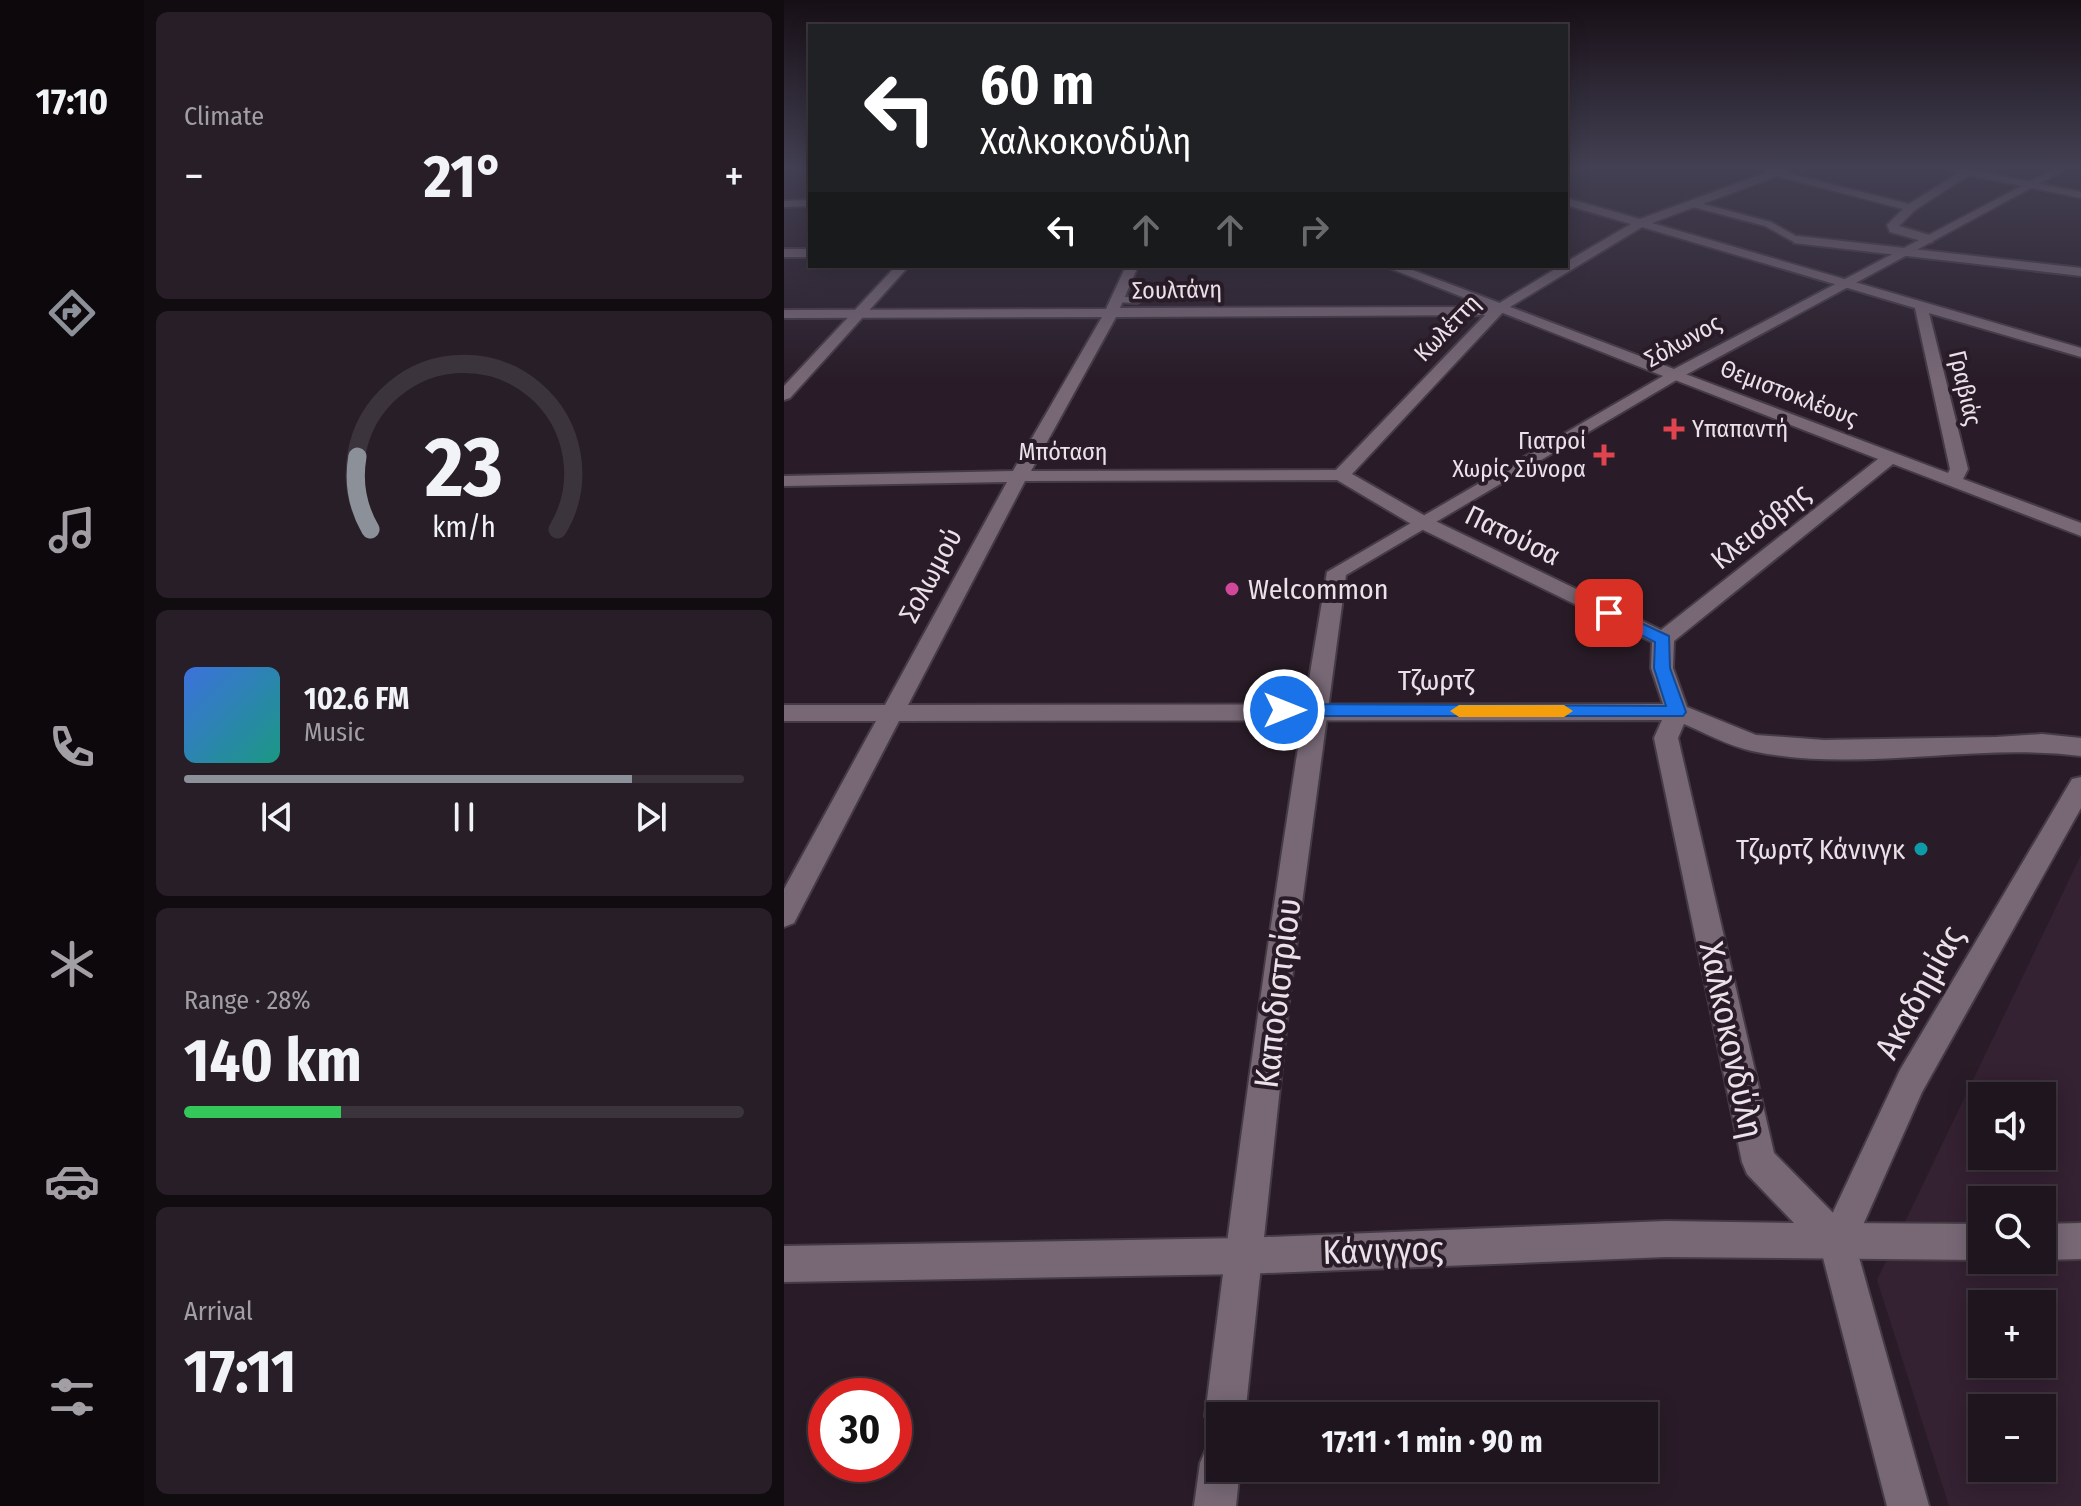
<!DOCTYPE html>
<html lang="en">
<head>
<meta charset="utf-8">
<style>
	body { margin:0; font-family:"Fira Sans Condensed",sans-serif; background:#271e27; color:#f1f3f6; height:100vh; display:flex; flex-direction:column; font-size:30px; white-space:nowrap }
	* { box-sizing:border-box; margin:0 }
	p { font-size:26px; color:#a19fa4 }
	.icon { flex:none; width:44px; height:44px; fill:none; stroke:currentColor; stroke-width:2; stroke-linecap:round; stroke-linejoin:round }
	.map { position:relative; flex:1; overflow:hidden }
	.drawer { display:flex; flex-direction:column; gap:12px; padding:12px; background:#110c10; width:640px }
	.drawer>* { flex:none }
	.banner { position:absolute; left:24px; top:24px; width:760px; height:244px; border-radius:0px; box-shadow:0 4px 20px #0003,0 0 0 2px #3c343c; background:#202124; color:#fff; overflow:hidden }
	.buttons { position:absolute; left:1184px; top:1082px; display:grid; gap:16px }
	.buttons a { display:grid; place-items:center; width:88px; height:88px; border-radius:0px; background:#1f151e; box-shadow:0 4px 20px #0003,0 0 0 2px #3c343c; font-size:40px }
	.speed { position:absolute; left:24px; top:1378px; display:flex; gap:16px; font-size:40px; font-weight:700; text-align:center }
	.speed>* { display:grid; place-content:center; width:104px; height:104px; border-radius:50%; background:#1f151e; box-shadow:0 4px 20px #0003,0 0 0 2px #3c343c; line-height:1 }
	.speed .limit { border:12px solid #d22; background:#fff; color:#111 }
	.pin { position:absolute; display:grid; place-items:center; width:68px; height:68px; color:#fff; margin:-34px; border-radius:16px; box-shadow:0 4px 12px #0006 }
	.me { position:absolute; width:88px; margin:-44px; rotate:90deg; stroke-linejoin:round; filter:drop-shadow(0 0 6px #0008) }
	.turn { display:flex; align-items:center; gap:28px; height:168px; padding:0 40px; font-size:36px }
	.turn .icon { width:104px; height:104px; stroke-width:2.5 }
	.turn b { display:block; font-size:56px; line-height:68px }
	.lanes { display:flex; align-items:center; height:76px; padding:0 40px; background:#0003; justify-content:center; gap:40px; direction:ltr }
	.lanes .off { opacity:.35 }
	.big { font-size:60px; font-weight:700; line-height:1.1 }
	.drawer .card { flex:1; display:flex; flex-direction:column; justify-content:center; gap:12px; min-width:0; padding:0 28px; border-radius:12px; background:#271e27 }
	.drawer .dial { align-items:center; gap:0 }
	.dial svg { height:208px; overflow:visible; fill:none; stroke:#3c343c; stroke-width:7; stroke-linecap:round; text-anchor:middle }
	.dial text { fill:#f1f3f6; stroke:none }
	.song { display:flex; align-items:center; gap:24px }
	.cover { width:96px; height:96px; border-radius:12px; background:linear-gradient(135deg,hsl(220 70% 55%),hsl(170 70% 35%)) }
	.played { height:8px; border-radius:4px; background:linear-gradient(90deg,#8c9099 80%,#3c343c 80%) }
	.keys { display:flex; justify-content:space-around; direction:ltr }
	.heat { display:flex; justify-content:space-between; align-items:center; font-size:44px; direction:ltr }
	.charge { height:12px; border-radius:6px; background:linear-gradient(90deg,#34c759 28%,#3c343c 0) }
	.trip { position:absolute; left:422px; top:1402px; width:452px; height:80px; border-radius:0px; background:#1f151e; box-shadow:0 4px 20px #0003,0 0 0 2px #3c343c; font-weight:700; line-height:80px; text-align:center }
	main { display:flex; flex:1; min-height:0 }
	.tab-bar { display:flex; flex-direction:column; width:144px; justify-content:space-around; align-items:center; background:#0c080c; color:#a19fa4 }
	.tab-bar .icon { width:56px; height:56px }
	.tab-bar .selected { color:#8c9099 }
	.tab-bar b { font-size:36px; color:#f1f3f6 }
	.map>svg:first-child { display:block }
	.built { fill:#342132; fill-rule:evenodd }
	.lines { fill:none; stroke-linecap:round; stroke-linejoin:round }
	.lane-casing { stroke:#453b45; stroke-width:4 }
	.street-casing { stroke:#453b45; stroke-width:4 }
	.secondary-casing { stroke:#453b45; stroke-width:4 }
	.lane { fill:#786876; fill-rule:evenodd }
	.street { fill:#786876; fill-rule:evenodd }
	.secondary { fill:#786876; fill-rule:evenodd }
	.route { fill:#1a73e8; stroke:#114b97; stroke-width:2 }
	.slow { fill:#f59e0b }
	.health-dot { fill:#e0444e; stroke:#291c28; stroke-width:3 }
	.hotel-dot { fill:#d1479c; stroke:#291c28; stroke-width:3 }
	.culture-dot { fill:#0f9aa8; stroke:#291c28; stroke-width:3 }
	.labels { text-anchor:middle; stroke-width:8; stroke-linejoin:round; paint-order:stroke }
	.far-street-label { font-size:24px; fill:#eae1e9; stroke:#291c28 }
	.far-poi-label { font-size:24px; fill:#eae1e9; stroke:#291c28; text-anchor:start }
	.street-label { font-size:28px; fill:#eae1e9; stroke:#291c28 }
	.poi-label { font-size:28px; fill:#eae1e9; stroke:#291c28; text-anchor:start }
	.near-street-label { font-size:34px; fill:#eae1e9; stroke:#291c28 }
</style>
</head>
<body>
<main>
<nav class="tab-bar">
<b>17:10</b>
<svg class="icon selected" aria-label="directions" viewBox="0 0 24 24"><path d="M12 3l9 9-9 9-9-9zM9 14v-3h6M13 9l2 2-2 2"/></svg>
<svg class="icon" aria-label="music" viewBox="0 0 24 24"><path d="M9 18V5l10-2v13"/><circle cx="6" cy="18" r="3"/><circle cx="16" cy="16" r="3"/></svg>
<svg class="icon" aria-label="phone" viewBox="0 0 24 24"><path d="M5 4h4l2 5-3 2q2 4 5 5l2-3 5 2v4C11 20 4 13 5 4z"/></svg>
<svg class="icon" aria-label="climate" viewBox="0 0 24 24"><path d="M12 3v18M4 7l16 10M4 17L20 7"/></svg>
<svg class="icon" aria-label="car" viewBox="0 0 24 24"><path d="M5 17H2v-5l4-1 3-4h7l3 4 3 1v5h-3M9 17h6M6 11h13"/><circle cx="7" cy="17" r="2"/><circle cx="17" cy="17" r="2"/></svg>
<svg class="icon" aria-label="filters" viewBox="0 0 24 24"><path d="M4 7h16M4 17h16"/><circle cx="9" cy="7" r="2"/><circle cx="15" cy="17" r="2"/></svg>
</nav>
<section class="drawer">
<div class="card"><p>Climate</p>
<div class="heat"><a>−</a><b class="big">21°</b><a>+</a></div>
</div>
<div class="card dial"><svg viewBox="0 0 100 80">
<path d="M14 69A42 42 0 1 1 86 69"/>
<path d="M14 69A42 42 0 0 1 9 41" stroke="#8c9099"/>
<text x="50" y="56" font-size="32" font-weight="700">23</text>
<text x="50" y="72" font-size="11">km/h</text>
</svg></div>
<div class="card">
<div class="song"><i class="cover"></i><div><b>102.6 FM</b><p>Music</p></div></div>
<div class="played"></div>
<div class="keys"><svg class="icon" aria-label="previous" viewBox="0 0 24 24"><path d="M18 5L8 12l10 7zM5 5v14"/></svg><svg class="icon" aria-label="pause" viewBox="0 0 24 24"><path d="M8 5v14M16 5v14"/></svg><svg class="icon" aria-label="next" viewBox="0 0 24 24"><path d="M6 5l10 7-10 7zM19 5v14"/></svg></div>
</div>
<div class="card"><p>Range · 28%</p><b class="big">140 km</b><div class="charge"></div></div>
<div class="card"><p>Arrival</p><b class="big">17:11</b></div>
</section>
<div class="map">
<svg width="1297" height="1506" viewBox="0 0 1297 1506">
	<rect width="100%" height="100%" fill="#291c28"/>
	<path class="built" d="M1297 855V1506H1165L1093 1280ZM1198 1096H1258V1156H1198ZM1198 1200H1258V1260H1198ZM1198 1304H1258V1364H1198ZM1198 1408H1258V1468H1198Z"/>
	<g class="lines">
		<g class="lane-casing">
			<g id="lane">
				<path d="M908 201 987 222 1019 240 1010 242 981 226 905 206Z"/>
				<path d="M333 297H353L359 300 353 303 329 302V298Z"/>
			</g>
		</g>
		<g class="street-casing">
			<g id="street">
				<path d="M981 169H1008L1003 173 1125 204 1174 173 1164 169H1183L1297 192V198L1185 175 1131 210 1115 226 1149 236V242L1145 243 1106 232 1103 225 1119 209 993 176 868 223 1297 348V357L1145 313 1184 469 1179 479 1297 523V536L1109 464 890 641 889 668 903 707 972 735 1040 740 1212 737 1258 734 1297 738V756C1190 742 1074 774 968 751 945 746 921 733 900 724L894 738 990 1153 1059 1223 1198 1224V1260L882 1257 459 1274 0 1282V1246L459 1238 882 1221 1010 1223 963 1174 958 1162 870 738 878 720 115 721 10 923 0 927V889L92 721H0V705H101L223 482 0 486V476L229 471 318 317 0 318V310L322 309 342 266H354L336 308 709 307 776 266H782V262L847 224 782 205V198L856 219 981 173ZM858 227 1131 308 1166 469 1164 473 896 372H886V378L1094 459 877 630 643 517 568 474 721 310ZM701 315 552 470 247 471 332 317ZM553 480 629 525 868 642 867 668 879 704 124 705 241 481Z"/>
				<path d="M1014 236 1297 268V276L1010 243V237Z"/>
				<rect x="0" y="249" width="26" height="8"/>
				<path d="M1297 1223V1259L1258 1260V1224Z"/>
			</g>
		</g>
		<g class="secondary-casing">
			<g id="secondary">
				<path d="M1270 169H1282L896 378 562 575 506 993 461 1416H436V1434L427 1430 421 1416C456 1134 495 852 543 572L879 376 600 266H618L890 369Z"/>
				<path d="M26 200V206L0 207V201Z"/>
				<path d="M112 266H125L6 398 0 400V386Z"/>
				<path d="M1297 777V808L1138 1092 1071 1243 1145 1506H1103L1035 1242 1116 1070 1288 779Z"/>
				<path d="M436 1443V1468H456L452 1506H410L416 1463 422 1449Z"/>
			</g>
		</g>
		<use href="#lane" class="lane"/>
		<use href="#street" class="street"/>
		<use href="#secondary" class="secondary"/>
	</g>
	<linearGradient id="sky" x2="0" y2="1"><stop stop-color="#170f16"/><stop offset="0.44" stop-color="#434053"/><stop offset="1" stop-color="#434053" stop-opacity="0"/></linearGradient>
	<rect width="1297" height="380" fill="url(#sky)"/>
	<path class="route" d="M825 608 885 636 886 668 902 712 899 716H500L491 710 500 704 882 706 870 668 871 642 820 616V610Z"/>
	<path class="slow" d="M675 705H780L789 711 780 717H675L666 711Z"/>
	<g class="health-dot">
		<path d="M886 417h8v8h8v8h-8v8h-8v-8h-8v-8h8z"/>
		<path d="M816 443h8v8h8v8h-8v8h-8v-8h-8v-8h8z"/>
	</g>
	<circle class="hotel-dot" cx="448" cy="589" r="8"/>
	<circle class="culture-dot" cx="1137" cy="849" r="8"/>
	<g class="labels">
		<g class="far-street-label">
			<text transform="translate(393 290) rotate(-1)" y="8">Σουλτάνη</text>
			<text transform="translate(663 328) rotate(-46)" y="8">Κωλέττη</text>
			<text transform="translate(899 341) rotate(-29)" y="8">Σόλωνος</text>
			<text transform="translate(1181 388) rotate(77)" y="8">Γραβιάς</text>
			<text transform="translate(1005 393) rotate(21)" y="8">Θεμιστοκλέους</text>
			<text x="279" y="460">Μπόταση</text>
		</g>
		<g class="far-poi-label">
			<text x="908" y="437">Υπαπαντή</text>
			<text x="802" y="449" text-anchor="end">Γιατροί<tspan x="802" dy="28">Χωρίς Σύνορα</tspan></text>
		</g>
		<g class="street-label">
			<text transform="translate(976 526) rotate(-39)" y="10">Κλεισόβης</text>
			<text transform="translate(729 535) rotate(26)" y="10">Πατούσα</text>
			<text transform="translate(146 575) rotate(-62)" y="10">Σολωμού</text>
			<text x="652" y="690">Τζωρτζ</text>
		</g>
		<g class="poi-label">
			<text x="464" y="599">Welcommon</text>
			<text x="1121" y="859" text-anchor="end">Τζωρτζ Κάνινγκ</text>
		</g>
		<g class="near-street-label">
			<text transform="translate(1135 992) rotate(-61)" y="12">Ακαδημίας</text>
			<text transform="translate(493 993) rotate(-83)" y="12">Καποδιστρίου</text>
			<text transform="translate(948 1040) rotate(78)" y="12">Χαλκοκονδύλη</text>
			<text transform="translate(599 1250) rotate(-2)" y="12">Κάνιγγος</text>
		</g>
	</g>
</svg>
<div class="buttons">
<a><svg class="icon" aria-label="sound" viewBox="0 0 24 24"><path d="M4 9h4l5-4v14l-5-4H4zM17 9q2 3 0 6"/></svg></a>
<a><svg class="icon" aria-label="search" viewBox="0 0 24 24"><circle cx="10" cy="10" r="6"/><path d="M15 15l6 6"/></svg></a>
<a>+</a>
<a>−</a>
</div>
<div class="speed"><div class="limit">30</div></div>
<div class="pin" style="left:825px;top:613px;background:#d93025"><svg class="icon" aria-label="arrive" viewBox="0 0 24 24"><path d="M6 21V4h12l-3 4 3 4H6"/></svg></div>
<svg class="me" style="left:500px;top:710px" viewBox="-20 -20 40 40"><circle r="17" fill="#1a73e8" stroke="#fff" stroke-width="3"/><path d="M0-11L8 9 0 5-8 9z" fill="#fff"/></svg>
<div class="trip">17:11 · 1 min · 90 m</div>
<div class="banner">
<div class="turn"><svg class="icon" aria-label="left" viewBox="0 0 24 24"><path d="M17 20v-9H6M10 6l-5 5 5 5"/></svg><div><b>60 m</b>Χαλκοκονδύλη</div></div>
<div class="lanes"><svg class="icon" aria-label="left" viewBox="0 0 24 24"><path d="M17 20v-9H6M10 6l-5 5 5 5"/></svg><svg class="icon off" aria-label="ahead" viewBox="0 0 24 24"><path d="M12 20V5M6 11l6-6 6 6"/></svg><svg class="icon off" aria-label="ahead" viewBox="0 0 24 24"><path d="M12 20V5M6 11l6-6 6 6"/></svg><svg class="icon off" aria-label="right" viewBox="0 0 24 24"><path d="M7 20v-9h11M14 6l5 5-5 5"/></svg></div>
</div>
</div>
</main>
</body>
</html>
